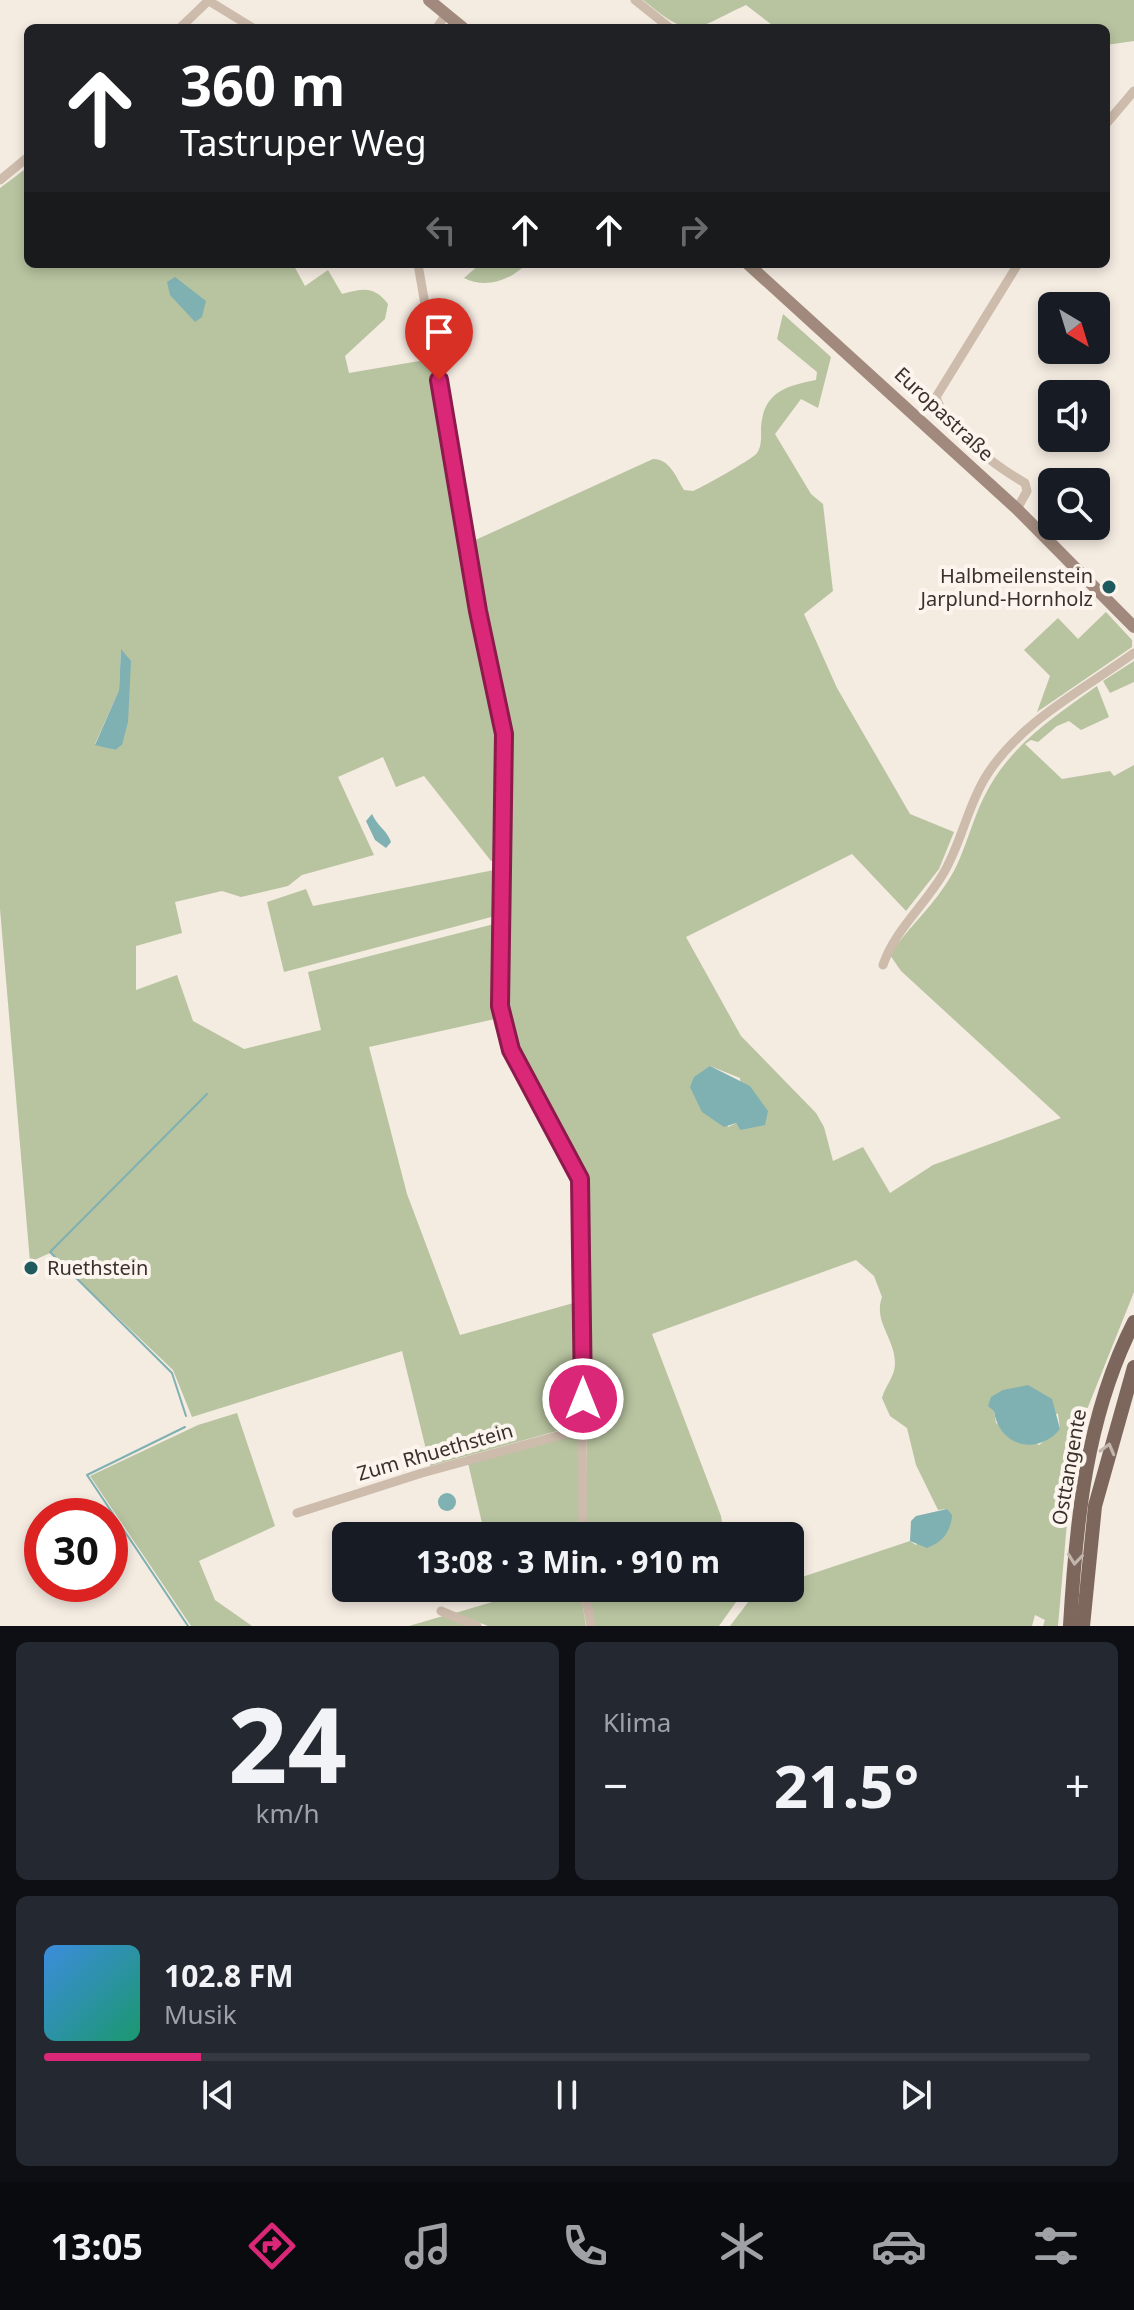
<!DOCTYPE html>
<html lang="de">
<head>
<meta charset="utf-8">
<style>
	body { margin:0; font-family:"Noto Sans",sans-serif; background:#242831; color:#f1f3f6; height:100vh; display:flex; flex-direction:column; font-size:30px; white-space:nowrap }
	* { box-sizing:border-box; margin:0 }
	p { font-size:26px; color:#9ea1a6 }
	.icon { flex:none; width:44px; height:44px; fill:none; stroke:currentColor; stroke-width:2; stroke-linecap:round; stroke-linejoin:round }
	.map { position:relative; height:1626px; overflow:hidden }
	.sheet { display:flex; flex-direction:column; gap:16px; padding:16px; background:#0d0f14; flex:1 }
	.sheet>* { flex:none }
	.guide { position:absolute; left:24px; top:24px; width:1086px; height:244px; border-radius:12px; box-shadow:0 4px 12px #0003; background:#202124; color:#fff; overflow:hidden }
	.needle { width:52px; rotate:142deg }
	.buttons { position:absolute; left:1038px; top:292px; display:grid; gap:16px }
	.buttons a { display:grid; place-items:center; width:72px; height:72px; border-radius:12px; background:#171b24; box-shadow:0 4px 12px #0003; font-size:40px }
	.speed { position:absolute; left:24px; top:1498px; display:flex; gap:16px; font-size:40px; font-weight:700; text-align:center }
	.speed>* { display:grid; place-content:center; width:104px; height:104px; border-radius:50%; background:#171b24; box-shadow:0 4px 12px #0003; line-height:1 }
	.speed .limit { border:12px solid #d22; background:#fff; color:#111 }
	.pin { position:absolute; display:grid; place-items:center; width:68px; height:68px; color:#fff; margin:-82px -34px; border-radius:50% 50% 50% 0; rotate:-45deg; box-shadow:0 0 8px #0007 }
	.pin .icon { rotate:45deg }
	.me { position:absolute; width:88px; margin:-44px; rotate:0deg; stroke-linejoin:round; filter:drop-shadow(0 0 6px #0008) }
	.turn { display:flex; align-items:center; gap:28px; height:168px; padding:0 24px; font-size:36px }
	.turn .icon { width:104px; height:104px; stroke-width:2.5 }
	.turn b { display:block; font-size:56px; line-height:68px }
	.lanes { display:flex; align-items:center; height:76px; padding:0 24px; background:#0003; justify-content:center; gap:40px; direction:ltr }
	.lanes .off { opacity:.35 }
	.big { font-size:60px; font-weight:700; line-height:1.1 }
	.sheet .tile { flex:1; display:flex; flex-direction:column; justify-content:center; gap:12px; min-width:0; padding:0 28px; border-radius:12px; background:#242831 }
	.sheet .dial { align-items:center; gap:0 }
	.dial b { font-size:104px; line-height:1 }
	.song { display:flex; align-items:center; gap:24px }
	.cover { width:96px; height:96px; border-radius:12px; background:linear-gradient(135deg,hsl(210 70% 55%),hsl(160 70% 35%)) }
	.played { height:8px; border-radius:4px; background:linear-gradient(90deg,#db2777 15%,#363941 15%) }
	.keys { display:flex; justify-content:space-around; direction:ltr }
	.heat { display:flex; justify-content:space-between; align-items:center; font-size:44px; direction:ltr }
	.sheet .tiles { flex:1; display:grid; gap:16px; grid-template-columns:1fr 1fr }
	.tile:last-child { grid-column:span 2 }
	.trip { position:absolute; left:332px; top:1522px; width:472px; height:80px; border-radius:12px; background:#171b24; box-shadow:0 4px 12px #0003; font-weight:700; line-height:80px; text-align:center }
	.menu { display:flex; height:128px; justify-content:space-around; align-items:center; background:#090b0e; color:#9ea1a6 }
	.menu .icon { width:56px; height:56px }
	.menu .on { color:#db2777 }
	.menu b { font-size:36px; color:#f1f3f6 }
	.map>svg:first-child { display:block }
	.green { fill:#b8c4a0; fill-rule:evenodd }
	.water { fill:#7fb0b2 }
	.lines { fill:none; stroke-linecap:round; stroke-linejoin:round }
	.stream { stroke:#7fb0b2; stroke-width:2 }
	.minor { stroke:#cdbbac; stroke-width:9 }
	.secondary { stroke:#a18a7d; stroke-width:12 }
	.primary { stroke:#7d675c; stroke-width:14 }
	.oneway { stroke:#c2b5ac }
	.route-casing { stroke:#8e194d; stroke-width:20 }
	.route { stroke:#db2777; stroke-width:14 }
	.poi-dot { fill:#1f5a5e; stroke:#fbf5ee; stroke-width:3 }
	.labels { text-anchor:middle; stroke-width:8; stroke-linejoin:round; paint-order:stroke }
	.street-label { font-size:20px; fill:#3b302b; stroke:#fbf5ee }
	.poi-label { font-size:20px; fill:#3b302b; stroke:#fbf5ee; text-anchor:end }
</style>
</head>
<body>
<div class="map">
<svg width="1134" height="1626" viewBox="0 0 1134 1626">
	<rect width="100%" height="100%" fill="#f4ebe1"/>
	<g class="green">
		<path d="M643 0H1134V41L1106 45V28H776L746 5C690 31 694 41 643 0Z"/>
		<path d="M28 167V264H293L305 286 328 270 342 294C364 288 374 286 388 304L385 319 345 356 349 373 431 359 473 615 500 735 499 859 491 861 424 776 396 787 383 757 338 777 374 855 302 875 288 886 241 897 222 891 175 902 182 933 136 946V990L177 975 193 1021 244 1049 321 1030 308 972 494 924 499 928 495 1019 369 1047 407 1194 460 1335 577 1302 579 1425 430 1466 402 1351 192 1417 173 1370 50 1253 30 1262 0 909V188ZM121 650 122 745 114 750 95 744 119 690Z"/>
		<path d="M480 264H526C510 281 485 289 464 278Z"/>
		<path d="M783 314 831 357 818 408 801 399 775 434 811 494 823 504 833 591 804 614 837 688 910 814 954 832 939 869 906 911 852 854 686 937 741 1036 816 1113 824 1127 833 1161 863 1147 890 1193 933 1165 1061 1118 901 971 890 955C906 930 928 911 944 887 964 860 969 827 984 797 1009 746 1052 718 1097 686L1109 717 1081 730 1069 721 1057 726 1038 742 1031 740 1025 744 1062 779 1110 771 1114 776 1134 765V1292L1074 1442 1058 1626H1043L1045 1620 1035 1615 1032 1626H730L755 1593 790 1588V1581L910 1541 916 1545 947 1509 938 1510 916 1465 907 1428 890 1416 882 1398C885 1386 895 1377 895 1363 895 1338 873 1322 882 1297L874 1276 856 1260 652 1334 721 1516 724 1536H587L586 1179 521 1059 510 1031 508 719 481 610 471 542 653 459C670 459 676 477 684 490L693 491C701 488 753 459 757 453 762 446 761 436 761 428 763 392 786 386 816 380L817 372 777 339ZM710 1066 740 1078 745 1128 740 1130 736 1123 728 1127ZM994 1411 1058 1414 1060 1429 1039 1445 996 1423Z"/>
		<path d="M1106 612 1132 640V647L1037 712 1050 676 1024 650 1058 618 1078 639Z"/>
		<path d="M1134 661V682L1110 693 1103 681Z"/>
		<path d="M499 869 500 908 495 916 284 972 267 902 306 889 313 906Z"/>
		<path d="M237 1413 275 1526 199 1561 215 1600 252 1626H191L90 1476 198 1425Z"/>
		<path d="M579 1433V1536H485L468 1463Z"/>
		<path d="M497 1588H580L586 1626H488L455 1613 499 1600Z"/>
		<path d="M588 1588H746L719 1626H595Z"/>
		<path d="M443 1616 467 1626H409Z"/>
	</g>
	<g class="water">
		<path d="M175 277 206 301 202 317 195 322 170 295 167 282Z"/>
		<path d="M121 649 131 661 128 722 122 745 115 750 95 745 119 690Z"/>
		<path d="M372 814C377 826 386 829 391 842L386 848 375 840 366 821Z"/>
		<path d="M710 1066 750 1086 768 1111 765 1125 740 1130 736 1123 724 1127 702 1112 690 1087 694 1077Z"/>
		<path d="M1028 1385 1052 1399 1060 1429C1038 1456 999 1447 994 1411L988 1406 991 1397 1003 1390Z"/>
		<circle cx="447" cy="1502" r="9"/>
		<path d="M947 1509 952 1515C951 1531 943 1542 927 1548L910 1541 911 1521 916 1516Z"/>
	</g>
	<g class="lines">
		<g class="stream">
			<path d="M186 1416 172 1373 50 1252 207 1094"/>
			<path d="M185 1427 87 1475 188 1626"/>
		</g>
		<g class="minor">
			<path d="M635 0 670 28"/>
			<path d="M209 1 253 28"/>
			<path d="M180 28 209 0"/>
			<path d="M437 28 446 14"/>
			<path d="M1106 124 1134 91"/>
			<path d="M0 180 28 157"/>
			<path d="M418 264 478 611 504 734 500 1006 511 1050 580 1179 583 1536"/>
			<path d="M1017 509 1027 491 1025 483C997 467 946 430 936 397L1018 264"/>
			<path d="M883 965C895 930 924 906 943 874 961 844 967 808 985 778 1019 722 1082 691 1134 653"/>
			<path d="M297 1513 422 1473 583 1429"/>
			<path d="M584 1588 591 1626"/>
			<path d="M441 1611 477 1626"/>
		</g>
		<g class="secondary">
			<path d="M429 0 463 28"/>
			<path d="M748 264 1017 509 1134 627"/>
		</g>
		<g class="primary">
			<path d="M1070 1626C1076 1522 1086 1416 1134 1322"/>
			<path d="M1083 1626 1095 1506 1134 1367"/>
		</g>
	</g>
	<defs><path id="oneway-chevron" d="M-2-3.5L2.5 0L-2 3.5" fill="none" stroke-width="1.6" stroke-linecap="round" stroke-linejoin="round" transform="scale(2)"/></defs>
	<g class="oneway">
		<use href="#oneway-chevron" transform="translate(1108 1449) rotate(-75)"/>
		<use href="#oneway-chevron" transform="translate(1075 1559) rotate(96)"/>
	</g>
	<g class="lines">
		<g class="route-casing">
			<path id="route" d="M439 380 478 611 504 734 500 1006 511 1050 580 1179 583 1399"/>
		</g>
		<use href="#route" class="route"/>
	</g>
	<g class="poi-dot">
		<circle cx="1109" cy="587" r="8"/>
		<circle cx="31" cy="1268" r="8"/>
	</g>
	<g class="labels">
		<g class="street-label">
			<text transform="translate(944 414) rotate(43)" y="7">Europastraße</text>
			<text transform="translate(435 1452) rotate(-16)" y="7">Zum Rhuethstein</text>
			<text transform="translate(1069 1467) rotate(-80)" y="7">Osttangente</text>
		</g>
		<g class="poi-label">
			<text x="1093" y="583">Halbmeilenstein<tspan x="1093" dy="23">Jarplund-Hornholz</tspan></text>
			<text x="47" y="1275" text-anchor="start">Ruethstein</text>
		</g>
	</g>
</svg>
<div class="buttons">
<a><svg class="needle" viewBox="-14 -14 28 28"><path d="M0-13l5 13h-10z" fill="#e53935"/><path d="M0 13l5-13h-10z" fill="#9ea1a6"/></svg></a>
<a><svg class="icon" aria-label="sound" viewBox="0 0 24 24"><path d="M4 9h4l5-4v14l-5-4H4zM17 9q2 3 0 6"/></svg></a>
<a><svg class="icon" aria-label="search" viewBox="0 0 24 24"><circle cx="10" cy="10" r="6"/><path d="M15 15l6 6"/></svg></a>
</div>
<div class="speed"><div class="limit">30</div></div>
<div class="pin" style="left:439px;top:380px;background:#d93025"><svg class="icon" aria-label="arrive" viewBox="0 0 24 24"><path d="M6 21V4h12l-3 4 3 4H6"/></svg></div>
<svg class="me" style="left:583px;top:1399px" viewBox="-20 -20 40 40"><circle r="17" fill="#db2777" stroke="#fff" stroke-width="3"/><path d="M0-11L8 9 0 5-8 9z" fill="#fff"/></svg>
<div class="trip">13:08 · 3 Min. · 910 m</div>
<div class="guide">
<div class="turn"><svg class="icon" aria-label="ahead" viewBox="0 0 24 24"><path d="M12 20V5M6 11l6-6 6 6"/></svg><div><b>360 m</b>Tastruper Weg</div></div>
<div class="lanes"><svg class="icon off" aria-label="left" viewBox="0 0 24 24"><path d="M17 20v-9H6M10 6l-5 5 5 5"/></svg><svg class="icon" aria-label="ahead" viewBox="0 0 24 24"><path d="M12 20V5M6 11l6-6 6 6"/></svg><svg class="icon" aria-label="ahead" viewBox="0 0 24 24"><path d="M12 20V5M6 11l6-6 6 6"/></svg><svg class="icon off" aria-label="right" viewBox="0 0 24 24"><path d="M7 20v-9h11M14 6l5 5-5 5"/></svg></div>
</div>
</div>
<section class="sheet">
<div class="tiles">
<div class="tile dial"><b>24</b><p>km/h</p></div>
<div class="tile"><p>Klima</p>
<div class="heat"><a>−</a><b class="big">21.5°</b><a>+</a></div>
</div>
<div class="tile">
<div class="song"><i class="cover"></i><div><b>102.8 FM</b><p>Musik</p></div></div>
<div class="played"></div>
<div class="keys"><svg class="icon" aria-label="previous" viewBox="0 0 24 24"><path d="M18 5L8 12l10 7zM5 5v14"/></svg><svg class="icon" aria-label="pause" viewBox="0 0 24 24"><path d="M8 5v14M16 5v14"/></svg><svg class="icon" aria-label="next" viewBox="0 0 24 24"><path d="M6 5l10 7-10 7zM19 5v14"/></svg></div>
</div>
</div>
</section>
<nav class="menu">
<b>13:05</b>
<svg class="icon on" aria-label="directions" viewBox="0 0 24 24"><path d="M12 3l9 9-9 9-9-9zM9 14v-3h6M13 9l2 2-2 2"/></svg>
<svg class="icon" aria-label="music" viewBox="0 0 24 24"><path d="M9 18V5l10-2v13"/><circle cx="6" cy="18" r="3"/><circle cx="16" cy="16" r="3"/></svg>
<svg class="icon" aria-label="phone" viewBox="0 0 24 24"><path d="M5 4h4l2 5-3 2q2 4 5 5l2-3 5 2v4C11 20 4 13 5 4z"/></svg>
<svg class="icon" aria-label="climate" viewBox="0 0 24 24"><path d="M12 3v18M4 7l16 10M4 17L20 7"/></svg>
<svg class="icon" aria-label="car" viewBox="0 0 24 24"><path d="M5 17H2v-5l4-1 3-4h7l3 4 3 1v5h-3M9 17h6M6 11h13"/><circle cx="7" cy="17" r="2"/><circle cx="17" cy="17" r="2"/></svg>
<svg class="icon" aria-label="filters" viewBox="0 0 24 24"><path d="M4 7h16M4 17h16"/><circle cx="9" cy="7" r="2"/><circle cx="15" cy="17" r="2"/></svg>
</nav>
</body>
</html>
